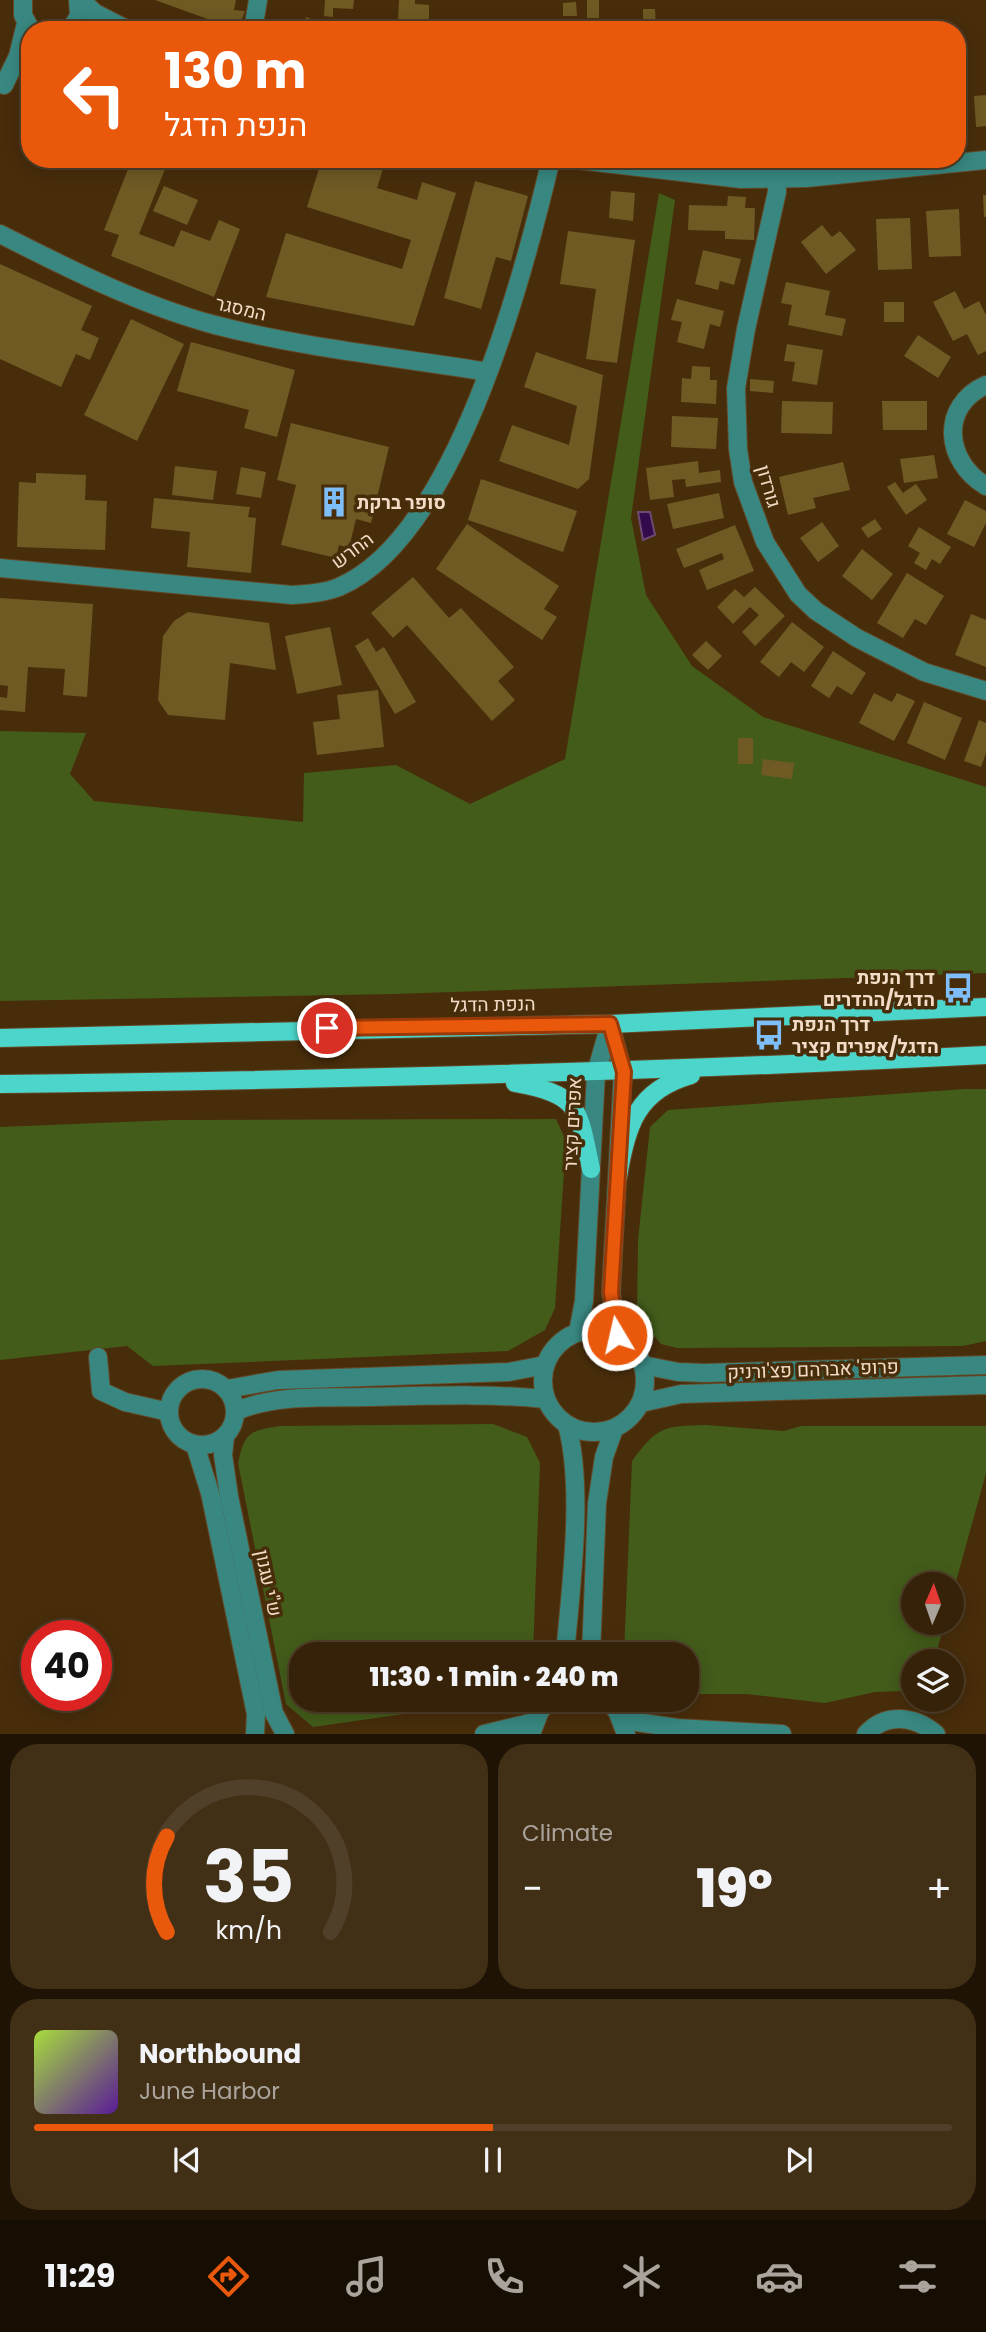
<!DOCTYPE html>
<html lang="en">
<head>
<meta charset="utf-8">
<style>
	body { margin:0; font-family:Poppins,Heebo,sans-serif; background:#412f16; color:#f1f3f6; height:100vh; display:flex; flex-direction:column; font-size:26px; white-space:nowrap }
	* { box-sizing:border-box; margin:0 }
	p { font-size:23px; color:#aaa49c }
	.icon { flex:none; width:38px; height:38px; fill:none; stroke:currentColor; stroke-width:2; stroke-linecap:round; stroke-linejoin:round }
	.map { position:relative; height:1734px; overflow:hidden }
	.drawer { display:flex; flex-direction:column; gap:10px; padding:10px; background:#1e1304; flex:1 }
	.drawer>* { flex:none }
	.banner { position:absolute; left:21px; top:21px; width:945px; height:147px; border-radius:28px; box-shadow:0 4px 18px #0003,0 0 0 2px #503f29; background:#ea580c; color:#fff; overflow:hidden }
	.needle { width:46px; rotate:2deg }
	.buttons { position:absolute; left:901px; top:1572px; display:grid; gap:14px }
	.buttons a { display:grid; place-items:center; width:63px; height:63px; border-radius:50%; background:#362208; box-shadow:0 4px 18px #0003,0 0 0 2px #503f29; font-size:35px }
	.speed { position:absolute; left:21px; top:1620px; display:flex; gap:14px; font-size:35px; font-weight:700; text-align:center }
	.speed>* { display:grid; place-content:center; width:91px; height:91px; border-radius:50%; background:#362208; box-shadow:0 4px 18px #0003,0 0 0 2px #503f29; line-height:1 }
	.speed .limit { border:10px solid #d22; background:#fff; color:#111 }
	.pin { position:absolute; display:grid; place-items:center; width:60px; height:60px; color:#fff; margin:-30px; border:4px solid #fff; border-radius:50%; box-shadow:0 2px 7px #0007 }
	.me { position:absolute; width:77px; margin:-38px; rotate:351deg; stroke-linejoin:round; filter:drop-shadow(0 0 5px #0008) }
	.turn { display:flex; align-items:center; gap:24px; height:147px; padding:0 28px; font-size:32px }
	.turn .icon { width:91px; height:91px; stroke-width:2.5 }
	.turn b { display:block; font-size:49px; line-height:60px }
	.big { font-size:52px; font-weight:800; line-height:1.1 }
	.drawer .tile { flex:1; display:flex; flex-direction:column; justify-content:center; gap:10px; min-width:0; padding:0 24px; border-radius:28px; background:#412f16 }
	.drawer .dial { align-items:center; gap:0 }
	.dial svg { height:182px; overflow:visible; fill:none; stroke:#503f29; stroke-width:7; stroke-linecap:round; text-anchor:middle }
	.dial text { fill:#f1f3f6; stroke:none }
	.song { display:flex; align-items:center; gap:21px }
	.cover { width:84px; height:84px; border-radius:10px; background:linear-gradient(135deg,hsl(80 70% 55%),hsl(270 70% 35%)) }
	.played { height:7px; border-radius:4px; background:linear-gradient(90deg,#ea580c 50%,#503f29 50%) }
	.keys { display:flex; justify-content:space-around; direction:ltr }
	.heat { display:flex; justify-content:space-between; align-items:center; font-size:38px; direction:ltr }
	.drawer .tiles { flex:1; display:grid; gap:10px; grid-template-columns:1fr 1fr }
	.tile:last-child { grid-column:span 2 }
	.trip { position:absolute; left:289px; top:1642px; width:410px; height:70px; border-radius:28px; background:#362208; box-shadow:0 4px 18px #0003,0 0 0 2px #503f29; font-weight:800; line-height:70px; text-align:center }
	.menu { display:flex; height:112px; justify-content:space-around; align-items:center; background:#160e03; color:#aaa49c }
	.menu .icon { width:49px; height:49px }
	.menu .active { color:#ea580c }
	.menu b { font-size:32px; color:#f1f3f6 }
	.map>svg:first-child { display:block }
	.green { fill:#435c1a }
	.water { fill:#330b4d; stroke:#6c4a71; stroke-width:2 }
	.building { fill:#6f5a24 }
	.lines { fill:none; stroke-linecap:round; stroke-linejoin:round }
	.minor-casing { stroke:#634929; stroke-width:20 }
	.major-casing { stroke:#634929; stroke-width:20 }
	.minor { stroke:#388881; stroke-width:18 }
	.major { stroke:#4cd6cb; stroke-width:18 }
	.route-casing { stroke:#983908; stroke-width:18 }
	.route { stroke:#ea580c; stroke-width:12 }
	.labels { text-anchor:middle; stroke-width:7; stroke-linejoin:round; paint-order:stroke }
	.street-label { font-size:19px; fill:#f2dcc6; stroke:#482d0b }
	.poi-label { font-size:19px; font-weight:bold; fill:#f2dcc6; stroke:#482d0b; text-anchor:start }
</style>
</head>
<body>
<div class="map">
<svg width="986" height="1734" viewBox="0 0 986 1734">
	<rect width="100%" height="100%" fill="#482d0b"/>
	<g class="green">
		<path d="M659 193 675 200 631 518 646 595 692 666 763 717 986 787V973L394 994 0 1001V731L86 733 70 774 94 801 303 822 304 773 396 765 470 804 565 759Z"/>
		<path d="M965 1089H986V1341L963 1346 677 1348 661 1344 637 1316 638 1240 650 1127 668 1110Z"/>
		<path d="M556 1119 566 1141 555 1308 545 1330 508 1351 153 1366 127 1346 0 1360V1127L173 1120Z"/>
		<path d="M493 1424 527 1437 540 1463 533 1654H301V1699H509L313 1727 286 1704 238 1463C245 1432 249 1431 280 1426Z"/>
		<path d="M706 1425 784 1431 801 1426H986V1473L952 1596V1584H914V1622H945L934 1661H914L913 1696 903 1691 875 1692 825 1703 746 1694H686V1654H624L632 1461C658 1426 664 1426 706 1425Z"/>
	</g>
	<path class="water" d="M638 512H650L655 535 643 540Z"/>
	<g class="building">
		<path d="M155 0H236L234 10 245 11 238 30Z"/>
		<path d="M325 0H354L353 9 333 8V17L324 16Z"/>
		<path d="M399 0H415V4L429 5V21L398 20Z"/>
		<rect x="587" y="0" width="12" height="18"/>
		<path d="M576 2 577 16H563V3Z"/>
		<path d="M643 9H655L656 30H643Z"/>
		<path d="M306 17 327 25 326 30H302Z"/>
		<rect x="731" y="20" width="25" height="10"/>
		<path d="M788 20 789 30H764V21Z"/>
		<path d="M957 71H960L964 127H957Z"/>
		<path d="M986 95V126L976 127 974 96Z"/>
		<path d="M132 159H155L167 164 139 234 174 247 181 230 210 241 219 220 240 229 214 297 111 256 119 235 104 230Z"/>
		<path d="M322 159H352L383 169 377 188 417 200 422 182 456 193 414 326 266 297 286 233 402 269 411 240 307 207Z"/>
		<path d="M475 181 528 196 511 261 496 257 481 309 444 298Z"/>
		<path d="M164 186 198 200 187 225 153 211Z"/>
		<path d="M611 191 635 193 633 221 609 218Z"/>
		<path d="M983 195H986V217H984Z"/>
		<path d="M728 196 746 197 745 208H755L754 240 725 239V231L688 230 689 205 727 206Z"/>
		<path d="M959 209 961 256 929 257 926 211Z"/>
		<path d="M910 218 912 269 878 270 876 219Z"/>
		<path d="M822 225 832 237 840 231 856 250 826 274 801 242Z"/>
		<path d="M568 231 635 240 617 363 586 359 596 289 560 284Z"/>
		<path d="M703 250 741 259 734 285 720 281 718 290 695 284Z"/>
		<path d="M0 264 92 306 81 330 99 338 90 360 76 354 61 387 0 359Z"/>
		<path d="M786 282 830 291 825 315 846 319 842 336 788 325 792 305 781 303Z"/>
		<path d="M955 291 964 309 979 301 986 315V351L978 355 967 334 953 341 933 302Z"/>
		<path d="M677 299 724 311 720 327 710 324 704 349 677 342 682 322 671 320Z"/>
		<rect x="884" y="302" width="20" height="20"/>
		<path d="M131 319 184 344 137 441 84 415Z"/>
		<path d="M918 335 951 357 938 378 904 356Z"/>
		<path d="M191 342 295 370 277 437 244 428 249 410 177 391Z"/>
		<path d="M787 344 823 350 817 385 792 381 795 362 784 361Z"/>
		<path d="M536 352 603 375 589 479 578 489 499 461 512 425 569 445 577 406 524 387Z"/>
		<path d="M692 366 710 367V380H717L716 404 681 402 682 378 691 379Z"/>
		<path d="M750 379 774 381 773 393 750 391Z"/>
		<path d="M782 401 833 402 832 434 781 433Z"/>
		<path d="M882 401H927V430H883Z"/>
		<path d="M672 416 718 418 716 449 671 447Z"/>
		<path d="M291 423 389 447 371 523 356 519 349 548 339 545 336 558 281 545 296 485 277 480Z"/>
		<path d="M934 455 938 478 904 483 900 459Z"/>
		<path d="M698 461 699 473 720 470 721 482 686 487 685 479 672 480 674 497 650 500 646 468Z"/>
		<path d="M843 462 850 490 813 498 816 508 788 515 779 477Z"/>
		<path d="M175 466 217 471 213 500 172 495Z"/>
		<path d="M241 467 266 472 261 498 236 494Z"/>
		<path d="M36 473 86 475 85 500 107 501 105 550 17 547 19 482 36 483Z"/>
		<path d="M481 479 577 511 563 552 468 520Z"/>
		<path d="M895 482 903 493 916 484 927 500 906 515 887 487Z"/>
		<path d="M719 493 724 518 673 529 667 504Z"/>
		<path d="M154 498 250 507 248 517 256 518 251 573 187 567 190 532 151 528Z"/>
		<path d="M965 500 986 511V523L974 547 947 534Z"/>
		<path d="M875 519 882 529 868 538 861 528Z"/>
		<path d="M822 522 839 546 818 562 800 538Z"/>
		<path d="M467 524 559 586 544 609 557 617 542 640 436 569Z"/>
		<path d="M735 525 754 571 707 590 699 570 724 559 722 553 684 568 676 549Z"/>
		<path d="M919 527 951 547 940 564 932 559 926 570 914 563 920 553 908 546Z"/>
		<path d="M862 549 893 574 872 600 842 576Z"/>
		<path d="M907 573 944 596 926 625 915 619 903 638 877 623Z"/>
		<path d="M413 577 449 618 461 608 514 667 498 681 515 700 492 721 407 625 393 638 371 613Z"/>
		<path d="M755 587 785 616 755 646 742 632 759 615 750 607 733 624 717 607 735 589 744 597Z"/>
		<path d="M0 598 93 604 87 697 63 695 65 669 28 667 25 712 0 710V697L7 698 8 686 0 685Z"/>
		<path d="M188 612 269 623 276 670 230 663 225 720 168 715 158 700 163 636 174 621Z"/>
		<path d="M971 614 986 620V667L955 655Z"/>
		<path d="M792 622 824 647 804 672 791 662 779 677 760 662Z"/>
		<path d="M330 627 342 685 297 694 285 636Z"/>
		<path d="M368 638 376 652 384 647 416 702 395 714 355 646Z"/>
		<path d="M706 641 722 656 708 670 692 655Z"/>
		<path d="M833 651 866 673 852 695 837 686 829 698 811 686Z"/>
		<path d="M378 690 384 747 317 755 313 722 340 719 337 695Z"/>
		<path d="M874 693 892 702 897 693 915 701 894 741 859 723Z"/>
		<path d="M924 702 962 718 945 760 907 743Z"/>
		<path d="M979 720 986 723V753L981 767 964 761Z"/>
		<rect x="738" y="738" width="15" height="26"/>
		<path d="M763 759 794 763 792 779 761 775Z"/>
	</g>
	<g class="lines">
		<g class="minor-casing">
			<g id="minor">
				<path d="M23 0V15L31 30"/>
				<path d="M81 0 95 13 128 30"/>
				<path d="M70 30 79 16 78 0"/>
				<path d="M253 30 258 0"/>
				<path d="M4 85 18 56 26 23"/>
				<path d="M570 159 741 179 806 178 986 160"/>
				<path d="M776 170 777 192 746 329 736 388 738 449 743 482 765 542 798 594 816 611 857 638 924 672 986 691"/>
				<path d="M0 234C69 269 140 305 215 325 304 348 397 357 488 372"/>
				<path d="M986 385C939 406 945 462 986 486"/>
				<path d="M0 568 292 595C308 594 324 593 339 587 456 537 524 274 551 159"/>
				<path d="M610 1024 623 1072 611 1292 617 1335"/>
				<circle cx="594" cy="1381" r="51"/>
				<path d="M578 1332 584 1301 596 1073 610 1024"/>
				<path d="M98 1357 101 1391 125 1402 169 1412"/>
				<path d="M643 1365 678 1372 705 1373 986 1365"/>
				<circle cx="202" cy="1412" r="33"/>
				<path d="M227 1389 278 1380 509 1372 545 1365"/>
				<path d="M641 1403 681 1394 986 1385"/>
				<path d="M236 1411C277 1394 324 1398 368 1397 428 1396 486 1393 545 1399"/>
				<path d="M225 1437 223 1455 229 1496 274 1713 285 1734"/>
				<path d="M195 1445 210 1493 256 1714 255 1734"/>
				<path d="M565 1654C571 1587 584 1488 567 1425"/>
				<path d="M591 1654 597 1503 604 1457 614 1429"/>
				<path d="M605 1699 617 1711 626 1734"/>
				<path d="M623 1720 677 1728 782 1734"/>
				<path d="M484 1734 534 1722"/>
				<path d="M531 1734 540 1711 552 1699"/>
				<path d="M866 1734C886 1712 915 1716 936 1734"/>
			</g>
		</g>
		<g class="major-casing">
			<g id="major">
				<path d="M0 1038 610 1024 986 1007"/>
				<path d="M515 1083C581 1095 578 1108 591 1169"/>
				<path d="M0 1084C329 1080 657 1072 986 1055"/>
				<path d="M618 1177C626 1126 637 1090 691 1075"/>
			</g>
		</g>
		<use href="#minor" class="minor"/>
		<use href="#major" class="major"/>
	</g>
	<g class="lines">
		<g class="route-casing">
			<path id="route" d="M327 1028 610 1024 624 1072 611 1292 617 1335"/>
		</g>
		<use href="#route" class="route"/>
	</g>
	<defs>
		<g id="building-bare" transform="scale(2.415)"><path d="M-4-6H4V6H1V3H-1V6H-4ZM-2.5-4.3h1.7v1.8h-1.7ZM.8-4.3h1.7v1.8H.8ZM-2.5-1h1.7V.8h-1.7ZM.8-1h1.7V.8H.8Z" fill="#7ebef9" stroke="#482d0b" stroke-width="2.5" paint-order="stroke"/></g>
		<g id="bus-bare" transform="scale(2.415)"><path d="M-5-6H5V4H4V6H2V4H-2V6H-4V4H-5ZM-3.5-4V0h7V-4ZM-3.5 1.2v1.5H-2V1.2ZM2 1.2v1.5H3.5V1.2Z" fill="#7ebef9" stroke="#482d0b" stroke-width="2.5" paint-order="stroke"/></g>
	</defs>
	<g fill-rule="evenodd">
		<use href="#building-bare" x="334" y="502"/>
		<use href="#bus-bare" x="958" y="988"/>
		<use href="#bus-bare" x="769" y="1035"/>
	</g>
	<g class="labels">
		<g class="street-label">
			<text transform="translate(241 308) rotate(13)" y="7">המסגר</text>
			<text transform="translate(769 486) rotate(74)" y="7">גורדון</text>
			<text transform="translate(352 550) rotate(-37)" y="7">החרש</text>
			<text transform="translate(493 1004) rotate(-1)" y="7">הנפת הדגל</text>
			<text transform="translate(572 1124) rotate(-87)" y="7">אפרים קציר</text>
			<text transform="translate(813 1369) rotate(-2)" y="7">פרופ' אברהם פצ'ורניק</text>
			<text transform="translate(269 1583) rotate(78)" y="7">ש"י עגנון</text>
		</g>
		<g class="poi-label">
			<text x="357" y="509">סופר ברקת</text>
			<text x="935" y="984" text-anchor="end">דרך הנפת<tspan x="935" dy="22">הדגל/ההדרים</tspan></text>
			<text x="792" y="1031">דרך הנפת<tspan x="792" dy="22">הדגל/אפרים קציר</tspan></text>
		</g>
	</g>
</svg>
<div class="buttons">
<a><svg class="needle" viewBox="-14 -14 28 28"><path d="M0-13l5 13h-10z" fill="#e53935"/><path d="M0 13l5-13h-10z" fill="#aaa49c"/></svg></a>
<a><svg class="icon" aria-label="layers" viewBox="0 0 24 24"><path d="M12 4l9 5-9 5-9-5zM3 14l9 5 9-5"/></svg></a>
</div>
<div class="speed"><div class="limit">40</div></div>
<div class="pin" style="left:327px;top:1028px;background:#d93025"><svg class="icon" aria-label="arrive" viewBox="0 0 24 24"><path d="M6 21V4h12l-3 4 3 4H6"/></svg></div>
<svg class="me" style="left:617px;top:1335px" viewBox="-20 -20 40 40"><circle r="17" fill="#ea580c" stroke="#fff" stroke-width="3"/><path d="M0-11L8 9 0 5-8 9z" fill="#fff"/></svg>
<div class="trip">11:30 · 1 min · 240 m</div>
<div class="banner">
<div class="turn"><svg class="icon" aria-label="left" viewBox="0 0 24 24"><path d="M17 20v-9H6M10 6l-5 5 5 5"/></svg><div><b>130 m</b>הנפת הדגל</div></div>
</div>
</div>
<section class="drawer">
<div class="tiles">
<div class="tile dial"><svg viewBox="0 0 100 80">
<path d="M14 69A42 42 0 1 1 86 69"/>
<path d="M14 69A42 42 0 0 1 14 27" stroke="#ea580c"/>
<text x="50" y="56" font-size="32" font-weight="700">35</text>
<text x="50" y="72" font-size="11">km/h</text>
</svg></div>
<div class="tile"><p>Climate</p>
<div class="heat"><a>−</a><b class="big">19°</b><a>+</a></div>
</div>
<div class="tile">
<div class="song"><i class="cover"></i><div><b>Northbound</b><p>June Harbor</p></div></div>
<div class="played"></div>
<div class="keys"><svg class="icon" aria-label="previous" viewBox="0 0 24 24"><path d="M18 5L8 12l10 7zM5 5v14"/></svg><svg class="icon" aria-label="pause" viewBox="0 0 24 24"><path d="M8 5v14M16 5v14"/></svg><svg class="icon" aria-label="next" viewBox="0 0 24 24"><path d="M6 5l10 7-10 7zM19 5v14"/></svg></div>
</div>
</div>
</section>
<nav class="menu">
<b>11:29</b>
<svg class="icon active" aria-label="directions" viewBox="0 0 24 24"><path d="M12 3l9 9-9 9-9-9zM9 14v-3h6M13 9l2 2-2 2"/></svg>
<svg class="icon" aria-label="music" viewBox="0 0 24 24"><path d="M9 18V5l10-2v13"/><circle cx="6" cy="18" r="3"/><circle cx="16" cy="16" r="3"/></svg>
<svg class="icon" aria-label="phone" viewBox="0 0 24 24"><path d="M5 4h4l2 5-3 2q2 4 5 5l2-3 5 2v4C11 20 4 13 5 4z"/></svg>
<svg class="icon" aria-label="climate" viewBox="0 0 24 24"><path d="M12 3v18M4 7l16 10M4 17L20 7"/></svg>
<svg class="icon" aria-label="car" viewBox="0 0 24 24"><path d="M5 17H2v-5l4-1 3-4h7l3 4 3 1v5h-3M9 17h6M6 11h13"/><circle cx="7" cy="17" r="2"/><circle cx="17" cy="17" r="2"/></svg>
<svg class="icon" aria-label="filters" viewBox="0 0 24 24"><path d="M4 7h16M4 17h16"/><circle cx="9" cy="7" r="2"/><circle cx="15" cy="17" r="2"/></svg>
</nav>
</body>
</html>
